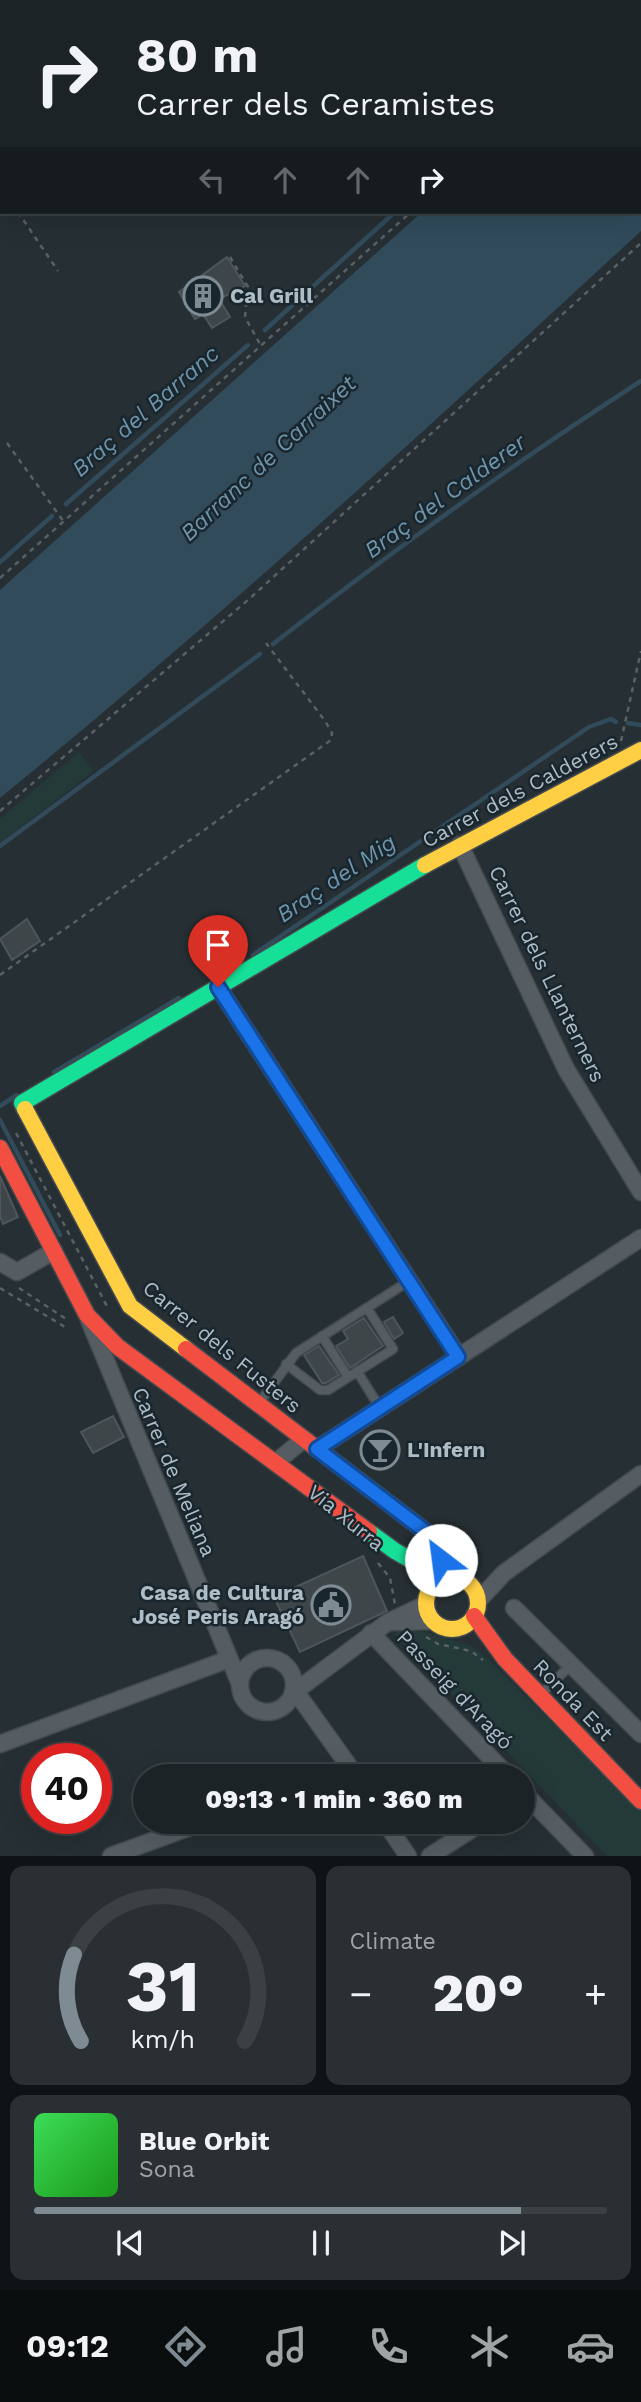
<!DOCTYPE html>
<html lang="en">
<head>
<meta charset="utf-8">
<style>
	body { margin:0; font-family:"Work Sans",sans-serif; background:#292f32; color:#f1f3f6; height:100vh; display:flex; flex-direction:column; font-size:26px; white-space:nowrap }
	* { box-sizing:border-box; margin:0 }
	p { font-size:23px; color:#a0a4a7 }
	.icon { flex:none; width:38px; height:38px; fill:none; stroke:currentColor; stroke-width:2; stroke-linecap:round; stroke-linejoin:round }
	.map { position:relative; height:1856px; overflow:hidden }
	.details { display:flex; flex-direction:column; gap:10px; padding:10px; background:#0f1315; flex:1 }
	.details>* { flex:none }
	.hud { position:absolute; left:0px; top:0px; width:642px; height:214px; box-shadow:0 7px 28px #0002,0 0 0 2px #3a4043; background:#1c2326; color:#f1f3f6; overflow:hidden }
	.speed { position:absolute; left:21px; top:1743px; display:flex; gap:14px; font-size:35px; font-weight:700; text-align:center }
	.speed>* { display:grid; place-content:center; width:91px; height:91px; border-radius:50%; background:#1c2326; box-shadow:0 7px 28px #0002,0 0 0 2px #3a4043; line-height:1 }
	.speed .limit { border:10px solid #d22; background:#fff; color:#111 }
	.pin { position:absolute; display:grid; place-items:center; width:60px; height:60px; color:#fff; margin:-72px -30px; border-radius:50% 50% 50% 0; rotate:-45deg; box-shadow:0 0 7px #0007 }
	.pin .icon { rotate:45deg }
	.me { position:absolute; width:77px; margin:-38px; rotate:330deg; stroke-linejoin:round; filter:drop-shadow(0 0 5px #0008) }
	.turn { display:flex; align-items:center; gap:24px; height:147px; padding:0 21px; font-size:32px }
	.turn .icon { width:91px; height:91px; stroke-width:2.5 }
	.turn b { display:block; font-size:49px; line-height:60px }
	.lanes { display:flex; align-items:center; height:66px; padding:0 21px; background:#0003; justify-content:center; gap:35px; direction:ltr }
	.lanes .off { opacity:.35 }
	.big { font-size:52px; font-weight:800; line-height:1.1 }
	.details .widget { flex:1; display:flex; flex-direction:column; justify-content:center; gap:10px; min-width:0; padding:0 24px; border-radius:14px; background:#292f32 }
	.details .dial { align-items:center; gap:0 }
	.dial svg { height:182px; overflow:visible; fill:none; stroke:#3a4043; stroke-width:7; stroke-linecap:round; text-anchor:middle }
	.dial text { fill:#f1f3f6; stroke:none }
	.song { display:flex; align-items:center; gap:21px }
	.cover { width:84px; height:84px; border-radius:10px; background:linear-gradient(135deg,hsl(130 70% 55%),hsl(120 70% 35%)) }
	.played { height:7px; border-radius:4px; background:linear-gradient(90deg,#7e8b93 85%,#3a4043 85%) }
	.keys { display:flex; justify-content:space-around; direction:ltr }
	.heat { display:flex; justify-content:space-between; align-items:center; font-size:38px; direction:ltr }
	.details .tiles { flex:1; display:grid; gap:10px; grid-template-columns:1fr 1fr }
	.widget:last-child { grid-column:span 2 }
	.trip { position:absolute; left:133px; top:1764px; width:402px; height:70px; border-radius:35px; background:#1c2326; box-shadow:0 7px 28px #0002,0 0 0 2px #3a4043; font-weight:800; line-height:70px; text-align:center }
	.tabs { display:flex; height:112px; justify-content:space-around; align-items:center; background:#0b0e0f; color:#a0a4a7 }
	.tabs .icon { width:49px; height:49px }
	.tabs .active { color:#7e8b93 }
	.tabs b { font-size:32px; color:#f1f3f6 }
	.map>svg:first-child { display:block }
	.green { fill:#233a38 }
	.water { fill:#314b5b }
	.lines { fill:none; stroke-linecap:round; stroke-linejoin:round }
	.stream { stroke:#314b5b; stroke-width:4.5 }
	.building { fill:#3e464a; stroke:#4d565c; stroke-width:2 }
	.lane-casing { stroke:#444a4e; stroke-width:11 }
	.street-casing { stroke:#444a4e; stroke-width:19 }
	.fast-casing { stroke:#444a4e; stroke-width:19 }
	.slow-casing { stroke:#444a4e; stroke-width:19 }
	.jam-casing { stroke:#444a4e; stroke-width:19 }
	.path { stroke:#596165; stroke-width:2.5; stroke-dasharray:5 5; stroke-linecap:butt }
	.lane { stroke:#565d62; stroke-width:8 }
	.street { stroke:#565d62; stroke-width:16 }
	.fast { stroke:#16e098; stroke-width:16 }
	.slow { stroke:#ffcf43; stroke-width:16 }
	.jam { stroke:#f24e42; stroke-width:16 }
	.route-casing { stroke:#114b97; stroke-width:18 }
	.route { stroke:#1a73e8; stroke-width:12 }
	.labels { text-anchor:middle; stroke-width:5; stroke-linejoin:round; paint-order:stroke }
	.poi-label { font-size:21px; font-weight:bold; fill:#aebcc6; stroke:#19262e; text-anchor:start }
	.street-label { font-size:21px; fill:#aebcc6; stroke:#19262e }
	.water-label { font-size:23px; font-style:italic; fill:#6e95ab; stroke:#19262e }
</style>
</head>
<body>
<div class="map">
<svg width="641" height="1856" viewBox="0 0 641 1856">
	<rect width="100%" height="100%" fill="#262f33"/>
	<g class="green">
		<path d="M79 752 94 771 0 843V819Z"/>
		<path d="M404 1626 472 1646 489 1660 641 1811V1856H607L394 1634Z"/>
	</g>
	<path class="water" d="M641 13V231C432 424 221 618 0 798V590L422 212H640Z"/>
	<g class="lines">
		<g class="stream">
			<path d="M627 2 629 0"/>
			<path d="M265 330 395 212"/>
			<path d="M66 504 248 345"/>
			<path d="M0 562 52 516"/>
			<path d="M273 644C392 551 514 463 641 381"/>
			<path d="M628 723 641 725"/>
			<path d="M0 846 260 654"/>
			<path d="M253 955 589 727 611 719 616 722"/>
			<path d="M54 1072 179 998"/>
			<path d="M0 1106 17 1095"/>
			<path d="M0 1120 60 1235"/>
		</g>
	</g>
	<g class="building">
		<path d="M227 257 245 286 219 299 230 317 212 328 203 314 195 319 179 292Z"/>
		<path d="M27 919 40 941 12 960 0 939Z"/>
		<path d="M0 1176 18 1217 3 1224 0 1216Z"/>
		<path d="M393 1317 403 1333 394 1339 384 1322Z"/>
		<path d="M364 1318 383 1346 350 1368 336 1346 348 1339 343 1331Z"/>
		<path d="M319 1346 339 1375 326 1383H322L304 1355Z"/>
		<path d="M113 1416 124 1437 93 1453 81 1432Z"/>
		<path d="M363 1556 387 1611 300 1652 274 1597Z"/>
	</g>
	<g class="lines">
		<g class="lane-casing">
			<g id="lane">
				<path d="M322 1336 348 1377"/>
				<path d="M286 1364 320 1390H328L393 1349 367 1308"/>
				<path d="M357 1371 380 1408"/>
				<path d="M259 1403 296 1353 409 1281"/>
				<path d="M541 1694 571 1665"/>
			</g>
		</g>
		<g class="street-casing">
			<g id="street">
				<path d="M261 2 263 0"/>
				<path d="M0 192 2 191"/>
				<path d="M460 845 566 1069 641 1192"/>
				<path d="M218 987 459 1357"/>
				<path d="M0 1262 17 1272 54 1251"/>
				<path d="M89 1320 240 1684"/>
				<path d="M317 1449 641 1238"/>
				<path d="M275 1463 304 1439"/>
				<path d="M478 1601 504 1573 641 1474"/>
				<path d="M514 1608 641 1734"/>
				<path d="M390 1622 433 1621"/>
				<path d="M371 1633 508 1776"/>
				<circle cx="267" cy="1685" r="27"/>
				<path d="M293 1693 388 1622 426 1604"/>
				<path d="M292 1697 301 1699 356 1776"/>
				<path d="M0 1744 229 1659"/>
				<path d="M327 1776 350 1768"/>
				<path d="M523 1792 585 1856"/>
				<path d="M385 1822 408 1856"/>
				<path d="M111 1856 204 1822"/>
				<path d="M430 1856 483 1822"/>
			</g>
		</g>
		<g class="fast-casing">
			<g id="fast">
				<path d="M25 1109 22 1103 425 865"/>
				<path d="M369 1532 395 1551 443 1578"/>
			</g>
		</g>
		<g class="slow-casing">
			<g id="slow">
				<path d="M425 865 641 750"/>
				<path d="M25 1109 130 1306 186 1349"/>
				<circle cx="452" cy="1603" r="26"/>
			</g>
		</g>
		<g class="jam-casing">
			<g id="jam">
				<path d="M0 1148 87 1315 118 1347 369 1532"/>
				<path d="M186 1349 438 1541 444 1578"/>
				<path d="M474 1616 505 1659 641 1801"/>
			</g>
		</g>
		<g class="path">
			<path d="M351 0 352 2"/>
			<path d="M640 6H641"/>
			<path d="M18 212 58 271"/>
			<path d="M230 257 248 287 245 317 261 346"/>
			<path d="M7 443 64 522"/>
			<path d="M0 578 411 212"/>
			<path d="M621 741 641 651"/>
			<path d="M0 811 248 600 641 243"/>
			<path d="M0 975 331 740 332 733 325 721 266 643"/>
			<path d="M16 1133 109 1310"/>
			<path d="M0 1288 65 1327"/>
			<path d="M19 1288 69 1321"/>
			<path d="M136 1398 149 1393"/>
			<path d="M378 1563 390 1578 395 1604"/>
			<path d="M426 1637 438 1644 471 1651 483 1660"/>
		</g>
		<use href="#lane" class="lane"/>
		<use href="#street" class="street"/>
		<use href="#fast" class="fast"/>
		<use href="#slow" class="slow"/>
		<use href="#jam" class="jam"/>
	</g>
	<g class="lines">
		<g class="route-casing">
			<path id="route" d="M218 987 458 1357 317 1449 438 1541 441 1560"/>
		</g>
		<use href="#route" class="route"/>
	</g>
	<defs>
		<g id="building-ring" transform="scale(2.0125)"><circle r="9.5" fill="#19262e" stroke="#7e8b93" stroke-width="1.5"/><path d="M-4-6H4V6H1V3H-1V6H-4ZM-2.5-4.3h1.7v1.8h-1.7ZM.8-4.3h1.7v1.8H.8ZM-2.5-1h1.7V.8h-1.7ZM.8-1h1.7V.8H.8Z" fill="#7e8b93"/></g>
		<g id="bar-ring" transform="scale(2.0125)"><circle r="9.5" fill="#19262e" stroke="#7e8b93" stroke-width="1.5"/><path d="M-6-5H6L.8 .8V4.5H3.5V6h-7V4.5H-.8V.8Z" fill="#7e8b93"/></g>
		<g id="civic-ring" transform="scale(2.0125)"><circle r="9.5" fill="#19262e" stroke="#7e8b93" stroke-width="1.5"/><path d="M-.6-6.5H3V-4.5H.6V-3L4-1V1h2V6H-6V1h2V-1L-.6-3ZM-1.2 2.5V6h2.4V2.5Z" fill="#7e8b93"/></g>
	</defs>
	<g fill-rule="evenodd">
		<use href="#building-ring" x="203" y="296"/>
		<use href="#bar-ring" x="380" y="1450"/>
		<use href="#civic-ring" x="331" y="1605"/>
	</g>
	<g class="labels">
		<g class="poi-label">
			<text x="230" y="303">Cal Grill</text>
			<text x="407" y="1457">L'Infern</text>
			<text x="304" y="1600" text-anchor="end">Casa de Cultura<tspan x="304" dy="24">José Peris Aragó</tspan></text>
		</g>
		<g class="street-label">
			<text transform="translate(520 791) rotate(-28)" y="7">Carrer dels Calderers</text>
			<text transform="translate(547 974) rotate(64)" y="7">Carrer dels Llanterners</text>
			<text transform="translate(222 1347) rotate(39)" y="7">Carrer dels Fusters</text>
			<text transform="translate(174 1472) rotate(67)" y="7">Carrer de Meliana</text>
			<text transform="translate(346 1518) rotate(39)" y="7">Via Xurra</text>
			<text transform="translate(455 1690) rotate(46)" y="7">Passeig d'Aragó</text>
			<text transform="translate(573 1700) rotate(46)" y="7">Ronda Est</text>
		</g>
		<g class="water-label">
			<text transform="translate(145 411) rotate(-41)" y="8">Braç del Barranc</text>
			<text transform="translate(268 458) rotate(-43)" y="8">Barranc de Carraixet</text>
			<text transform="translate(445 496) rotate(-36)" y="8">Braç del Calderer</text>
			<text transform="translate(336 878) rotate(-34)" y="8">Braç del Mig</text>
		</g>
	</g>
</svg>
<div class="speed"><div class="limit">40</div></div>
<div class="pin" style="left:218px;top:987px;background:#d93025"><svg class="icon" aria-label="arrive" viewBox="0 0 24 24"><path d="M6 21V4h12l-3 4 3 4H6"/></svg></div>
<svg class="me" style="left:441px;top:1560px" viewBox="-20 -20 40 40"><circle r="19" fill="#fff"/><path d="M0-13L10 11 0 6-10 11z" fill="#1a73e8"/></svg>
<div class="trip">09:13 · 1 min · 360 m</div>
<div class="hud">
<div class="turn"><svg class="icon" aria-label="right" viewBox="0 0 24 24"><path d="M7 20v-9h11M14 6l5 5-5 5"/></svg><div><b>80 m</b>Carrer dels Ceramistes</div></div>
<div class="lanes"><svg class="icon off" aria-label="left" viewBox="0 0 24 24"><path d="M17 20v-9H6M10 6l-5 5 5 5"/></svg><svg class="icon off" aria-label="ahead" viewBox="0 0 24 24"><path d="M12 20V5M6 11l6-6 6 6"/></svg><svg class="icon off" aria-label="ahead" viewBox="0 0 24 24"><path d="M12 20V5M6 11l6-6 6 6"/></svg><svg class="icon" aria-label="right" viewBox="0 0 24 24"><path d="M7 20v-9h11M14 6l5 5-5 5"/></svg></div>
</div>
</div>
<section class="details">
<div class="tiles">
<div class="widget dial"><svg viewBox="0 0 100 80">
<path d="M14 69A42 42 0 1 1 86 69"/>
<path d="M14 69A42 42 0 0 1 11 31" stroke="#7e8b93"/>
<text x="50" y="56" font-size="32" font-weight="700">31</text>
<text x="50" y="72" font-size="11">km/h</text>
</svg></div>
<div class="widget"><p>Climate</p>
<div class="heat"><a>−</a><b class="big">20°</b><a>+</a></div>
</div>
<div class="widget">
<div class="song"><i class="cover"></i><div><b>Blue Orbit</b><p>Sona</p></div></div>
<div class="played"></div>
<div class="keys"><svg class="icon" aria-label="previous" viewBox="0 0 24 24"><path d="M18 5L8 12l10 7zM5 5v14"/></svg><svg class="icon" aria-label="pause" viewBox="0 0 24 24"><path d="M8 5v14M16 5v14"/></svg><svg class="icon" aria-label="next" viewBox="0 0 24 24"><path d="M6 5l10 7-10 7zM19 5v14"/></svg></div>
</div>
</div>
</section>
<nav class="tabs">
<b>09:12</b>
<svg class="icon active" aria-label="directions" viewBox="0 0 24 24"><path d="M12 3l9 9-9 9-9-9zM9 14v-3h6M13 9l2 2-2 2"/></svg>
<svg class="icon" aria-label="music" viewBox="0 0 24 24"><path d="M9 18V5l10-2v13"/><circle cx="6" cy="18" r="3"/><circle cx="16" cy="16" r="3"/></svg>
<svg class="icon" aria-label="phone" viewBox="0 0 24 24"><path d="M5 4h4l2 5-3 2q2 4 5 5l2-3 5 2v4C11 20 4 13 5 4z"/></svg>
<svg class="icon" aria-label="climate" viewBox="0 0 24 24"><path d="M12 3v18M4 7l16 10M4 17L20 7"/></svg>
<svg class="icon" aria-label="car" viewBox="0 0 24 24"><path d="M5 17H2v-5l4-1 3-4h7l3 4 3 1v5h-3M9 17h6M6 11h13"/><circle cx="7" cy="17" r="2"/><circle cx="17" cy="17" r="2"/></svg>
</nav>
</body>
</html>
